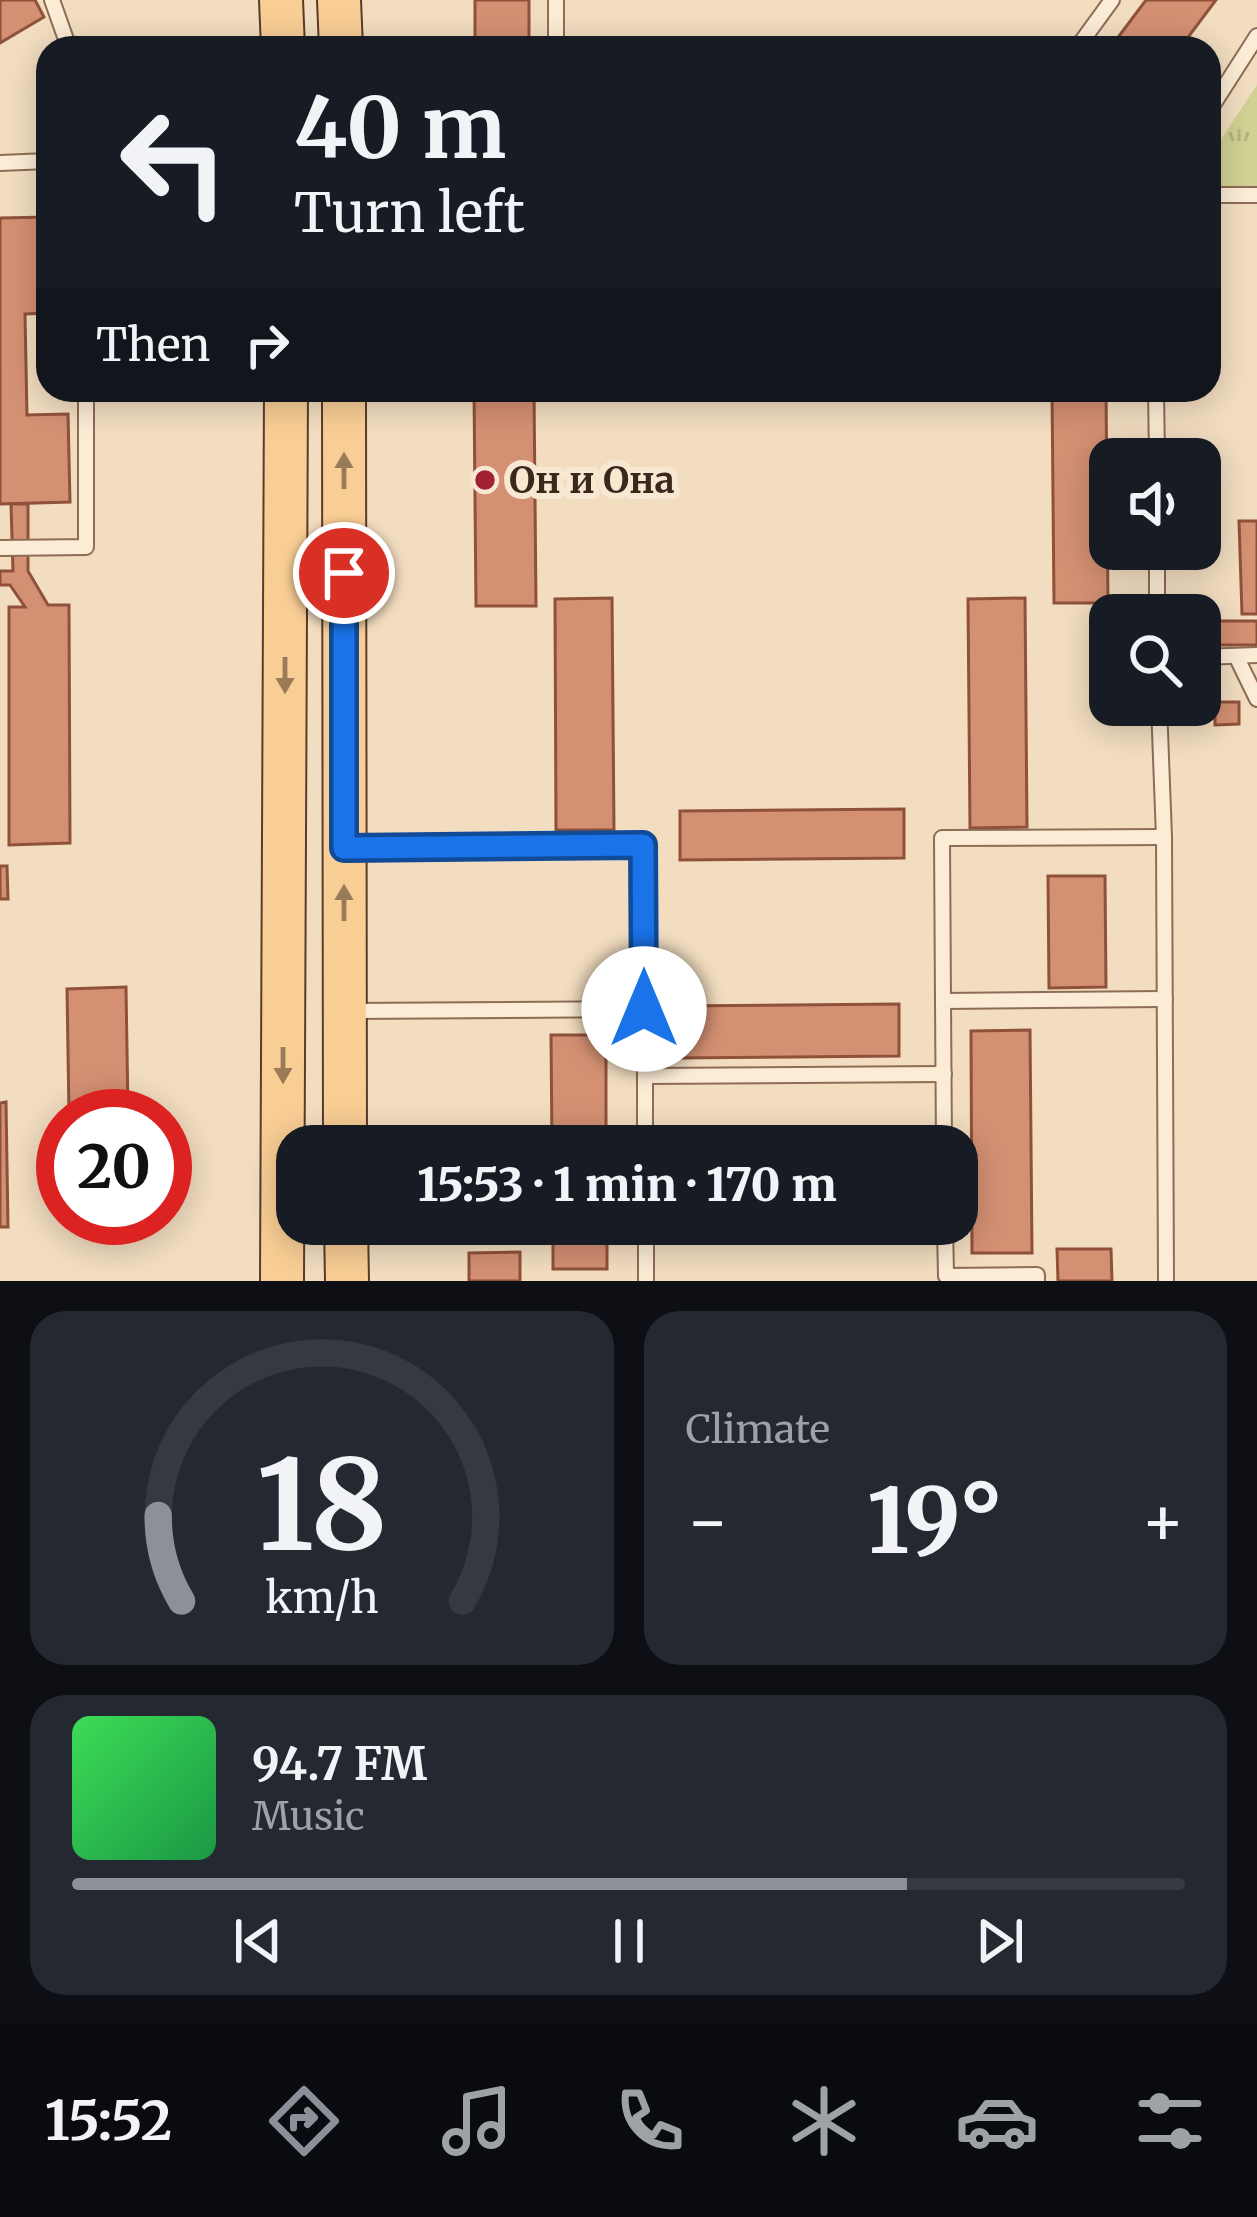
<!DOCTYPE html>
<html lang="en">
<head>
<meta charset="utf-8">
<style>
	body { margin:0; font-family:Merriweather,serif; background:#242831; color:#f1f3f6; height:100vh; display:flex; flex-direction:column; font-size:45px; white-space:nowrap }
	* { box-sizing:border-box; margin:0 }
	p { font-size:39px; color:#9ea1a6 }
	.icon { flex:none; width:66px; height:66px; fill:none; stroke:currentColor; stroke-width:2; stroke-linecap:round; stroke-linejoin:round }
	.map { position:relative; height:1281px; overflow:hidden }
	.sheet { display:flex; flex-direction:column; gap:30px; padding:30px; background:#0d0f14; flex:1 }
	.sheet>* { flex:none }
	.hud { position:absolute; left:36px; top:36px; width:1185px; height:366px; border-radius:36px; box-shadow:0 6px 30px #0003; background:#171b24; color:#f1f3f6; overflow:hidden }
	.buttons { position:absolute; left:1089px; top:438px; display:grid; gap:24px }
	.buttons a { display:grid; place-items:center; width:132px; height:132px; border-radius:24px; background:#171b24; box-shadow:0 6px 30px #0003; font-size:60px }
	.speed { position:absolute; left:36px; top:1089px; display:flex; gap:24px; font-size:60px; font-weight:700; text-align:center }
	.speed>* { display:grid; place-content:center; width:156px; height:156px; border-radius:50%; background:#171b24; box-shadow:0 6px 30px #0003; line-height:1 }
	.speed .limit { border:18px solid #d22; background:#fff; color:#111 }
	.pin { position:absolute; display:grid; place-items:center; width:102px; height:102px; color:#fff; margin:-51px; border:6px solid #fff; border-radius:50%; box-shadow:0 3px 12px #0007 }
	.me { position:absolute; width:132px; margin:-66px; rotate:0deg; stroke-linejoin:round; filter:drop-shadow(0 0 9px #0008) }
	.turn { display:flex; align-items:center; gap:42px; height:252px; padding:0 60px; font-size:54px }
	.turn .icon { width:156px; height:156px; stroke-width:2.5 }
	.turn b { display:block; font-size:84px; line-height:102px }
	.then { display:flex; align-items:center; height:114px; padding:0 60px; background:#0003; gap:24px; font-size:45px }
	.big { font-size:90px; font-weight:800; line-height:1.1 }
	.sheet .card { flex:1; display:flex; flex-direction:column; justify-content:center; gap:18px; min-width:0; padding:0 42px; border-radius:36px; background:#242831 }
	.sheet .dial { align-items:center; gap:0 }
	.dial svg { height:312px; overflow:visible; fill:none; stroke:#363941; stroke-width:7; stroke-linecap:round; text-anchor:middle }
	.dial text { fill:#f1f3f6; stroke:none }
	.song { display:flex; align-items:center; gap:36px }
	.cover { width:144px; height:144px; border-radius:18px; background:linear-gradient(135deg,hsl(130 70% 55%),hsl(140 70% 35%)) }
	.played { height:12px; border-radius:6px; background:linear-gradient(90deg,#8c9099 75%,#363941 75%) }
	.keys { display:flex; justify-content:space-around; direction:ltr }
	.heat { display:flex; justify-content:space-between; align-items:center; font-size:66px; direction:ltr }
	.sheet .tiles { flex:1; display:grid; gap:30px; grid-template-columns:1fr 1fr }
	.card:last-child { grid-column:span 2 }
	.trip { position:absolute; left:276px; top:1125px; width:702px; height:120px; border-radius:36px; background:#171b24; box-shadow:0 6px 30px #0003; font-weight:800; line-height:120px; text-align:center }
	.menu { display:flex; height:192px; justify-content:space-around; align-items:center; background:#090b0e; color:#9ea1a6 }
	.menu .icon { width:84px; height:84px }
	.menu .current { color:#8c9099 }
	.menu b { font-size:54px; color:#f1f3f6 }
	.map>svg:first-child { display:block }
	.grass { fill:url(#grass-tufts) }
	.building { fill:#d49073; stroke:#8f513a; stroke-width:3 }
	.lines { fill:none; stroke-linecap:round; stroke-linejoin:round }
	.lane-casing { stroke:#8d6d56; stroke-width:18 }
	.primary-casing { stroke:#5a3c2b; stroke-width:46 }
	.lane { stroke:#fcecd5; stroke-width:14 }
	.primary { stroke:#f9ce95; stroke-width:42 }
	.oneway { fill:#9a7b58 }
	.route-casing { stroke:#114b97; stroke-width:30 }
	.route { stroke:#1a73e8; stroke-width:21 }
	.poi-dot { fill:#a22131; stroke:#f9e8d1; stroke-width:4.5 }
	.labels { text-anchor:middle; stroke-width:12; stroke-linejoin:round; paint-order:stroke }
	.poi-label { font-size:36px; font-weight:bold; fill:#3b281c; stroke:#f9e8d1; text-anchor:start }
</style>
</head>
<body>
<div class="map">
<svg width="1257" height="1281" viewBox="0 0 1257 1281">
	<defs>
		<pattern id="grass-tufts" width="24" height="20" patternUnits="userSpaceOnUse" patternTransform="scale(3)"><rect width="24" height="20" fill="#d1d193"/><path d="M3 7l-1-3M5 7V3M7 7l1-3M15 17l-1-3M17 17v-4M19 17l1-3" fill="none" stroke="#b4b37e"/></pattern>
	</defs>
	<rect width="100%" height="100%" fill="#f2ddc0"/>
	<path class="grass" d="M1257 85V195H1209V157Z"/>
	<g class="building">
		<path d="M0 0H35L44 17 0 43Z"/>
		<rect x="475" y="0" width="54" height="48"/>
		<path d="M1146 0H1216L1180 48H1110Z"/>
		<path d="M48 217V313L25 314 27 415 68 414 70 502 0 504V218Z"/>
		<path d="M474 390H534L536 606H476Z"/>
		<path d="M1052 390H1106L1108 603H1054Z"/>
		<path d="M11 504H28V571L48 605H69L70 843 9 845V607H25L10 585H0V571H13Z"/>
		<path d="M1239 521H1257V614H1242Z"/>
		<path d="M612 598 614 830H556L555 599Z"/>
		<path d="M1025 598 1027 827 970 828 968 599Z"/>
		<path d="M1206 621H1257V645H1205Z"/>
		<path d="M1215 702H1239V724L1215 725Z"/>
		<path d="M904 809V858L680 860V811Z"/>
		<path d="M0 866H7L8 899H0Z"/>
		<path d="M1048 876H1105L1106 987 1049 988Z"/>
		<path d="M126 987 128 1112 69 1113 67 989Z"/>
		<path d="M899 1004V1056L677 1058V1006Z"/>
		<path d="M1030 1030 1032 1253H972L971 1031Z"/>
		<path d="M551 1035H606V1146H552Z"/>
		<path d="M6 1102 8 1227H0V1103Z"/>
		<rect x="553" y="1224" width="54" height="45"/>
		<path d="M1057 1249H1111L1112 1281H1058Z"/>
		<path d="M520 1252V1281H469V1253Z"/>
	</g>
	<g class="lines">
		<g class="lane-casing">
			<g id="lane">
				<path d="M52 0 69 48"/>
				<path d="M556 0V48"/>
				<path d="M1077 48 1112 0"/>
				<path d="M1209 111 1257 36"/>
				<path d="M0 163 48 161"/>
				<path d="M1209 195H1257"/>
				<path d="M1156 390 1157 459"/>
				<path d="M0 548 86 547V390"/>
				<path d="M1157 549V615"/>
				<path d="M1236 656 1257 699"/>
				<path d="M1200 657 1257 655"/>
				<path d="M1159 705 1164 837 1166 1281"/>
				<path d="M350 848 643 845 644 1009"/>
				<path d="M943 1001 942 838 1164 837"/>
				<path d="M349 1011 644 1009 645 1076 944 1074"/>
				<path d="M645 1076V1146"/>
				<path d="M944 1146 943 1001 1165 999"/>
				<path d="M646 1224V1281"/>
				<path d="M945 1224 946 1276 1037 1275V1281"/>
			</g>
		</g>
		<g class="primary-casing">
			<g id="primary">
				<path d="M281 0 283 48"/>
				<path d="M339 0 341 48"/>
				<path d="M344 390 345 1146"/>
				<path d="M346 1224 347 1281"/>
				<path d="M282 1281 286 390"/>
			</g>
		</g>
		<use href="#lane" class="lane"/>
		<use href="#primary" class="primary"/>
	</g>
	<defs><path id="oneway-solid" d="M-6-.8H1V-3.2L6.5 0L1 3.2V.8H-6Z" transform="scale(3)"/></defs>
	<g class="oneway">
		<use href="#oneway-solid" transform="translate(344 471) rotate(-90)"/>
		<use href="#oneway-solid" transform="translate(285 675) rotate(90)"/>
		<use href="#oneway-solid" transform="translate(344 903) rotate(-90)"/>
		<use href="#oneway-solid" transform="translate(283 1065) rotate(90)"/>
	</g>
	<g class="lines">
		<g class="route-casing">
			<path id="route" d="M344 573V848L643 845 644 1009"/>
		</g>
		<use href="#route" class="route"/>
	</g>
	<circle class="poi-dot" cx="485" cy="480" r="12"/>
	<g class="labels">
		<g class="poi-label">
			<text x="509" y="493">Он и Она</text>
		</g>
	</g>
</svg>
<div class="buttons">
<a><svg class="icon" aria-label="sound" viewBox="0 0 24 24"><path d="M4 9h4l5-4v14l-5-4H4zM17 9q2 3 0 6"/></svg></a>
<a><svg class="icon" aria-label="search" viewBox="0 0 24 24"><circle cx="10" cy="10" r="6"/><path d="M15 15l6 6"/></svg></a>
</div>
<div class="speed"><div class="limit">20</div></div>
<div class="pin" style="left:344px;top:573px;background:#d93025"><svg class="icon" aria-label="arrive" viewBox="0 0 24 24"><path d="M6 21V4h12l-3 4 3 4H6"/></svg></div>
<svg class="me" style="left:644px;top:1009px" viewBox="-20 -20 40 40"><circle r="19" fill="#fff"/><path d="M0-13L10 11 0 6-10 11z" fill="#1a73e8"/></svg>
<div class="trip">15:53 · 1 min · 170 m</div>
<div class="hud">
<div class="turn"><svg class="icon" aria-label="left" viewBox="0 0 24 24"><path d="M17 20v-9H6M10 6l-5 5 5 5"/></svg><div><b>40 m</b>Turn left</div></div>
<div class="then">Then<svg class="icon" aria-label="right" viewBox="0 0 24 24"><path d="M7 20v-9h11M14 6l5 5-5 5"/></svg></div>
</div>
</div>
<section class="sheet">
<div class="tiles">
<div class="card dial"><svg viewBox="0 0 100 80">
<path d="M14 69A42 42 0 1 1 86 69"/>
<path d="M14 69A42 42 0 0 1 8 47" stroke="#8c9099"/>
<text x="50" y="56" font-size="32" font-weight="700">18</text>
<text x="50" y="72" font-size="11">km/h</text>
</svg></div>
<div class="card"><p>Climate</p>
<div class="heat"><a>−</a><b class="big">19°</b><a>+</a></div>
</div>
<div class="card">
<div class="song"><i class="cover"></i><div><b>94.7 FM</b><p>Music</p></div></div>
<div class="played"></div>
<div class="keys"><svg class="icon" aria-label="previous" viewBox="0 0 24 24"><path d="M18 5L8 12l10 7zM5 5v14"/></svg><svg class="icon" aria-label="pause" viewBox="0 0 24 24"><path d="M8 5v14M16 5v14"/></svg><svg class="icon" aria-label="next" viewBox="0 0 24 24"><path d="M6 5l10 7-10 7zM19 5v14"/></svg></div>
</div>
</div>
</section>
<nav class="menu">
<b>15:52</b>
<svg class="icon current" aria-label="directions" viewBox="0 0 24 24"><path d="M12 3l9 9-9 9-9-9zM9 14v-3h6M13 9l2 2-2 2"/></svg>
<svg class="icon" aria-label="music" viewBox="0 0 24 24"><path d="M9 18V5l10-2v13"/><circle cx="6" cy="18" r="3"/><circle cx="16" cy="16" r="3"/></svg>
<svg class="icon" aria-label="phone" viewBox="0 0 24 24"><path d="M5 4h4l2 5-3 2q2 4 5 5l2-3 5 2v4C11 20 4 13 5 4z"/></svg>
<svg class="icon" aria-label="climate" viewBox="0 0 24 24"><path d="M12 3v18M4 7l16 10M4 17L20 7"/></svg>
<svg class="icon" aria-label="car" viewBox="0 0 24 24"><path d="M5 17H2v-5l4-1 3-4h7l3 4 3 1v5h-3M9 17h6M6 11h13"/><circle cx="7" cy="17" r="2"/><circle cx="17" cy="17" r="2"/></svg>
<svg class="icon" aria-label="filters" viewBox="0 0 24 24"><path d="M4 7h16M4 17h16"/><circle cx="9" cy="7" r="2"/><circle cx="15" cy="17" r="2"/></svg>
</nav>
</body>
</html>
